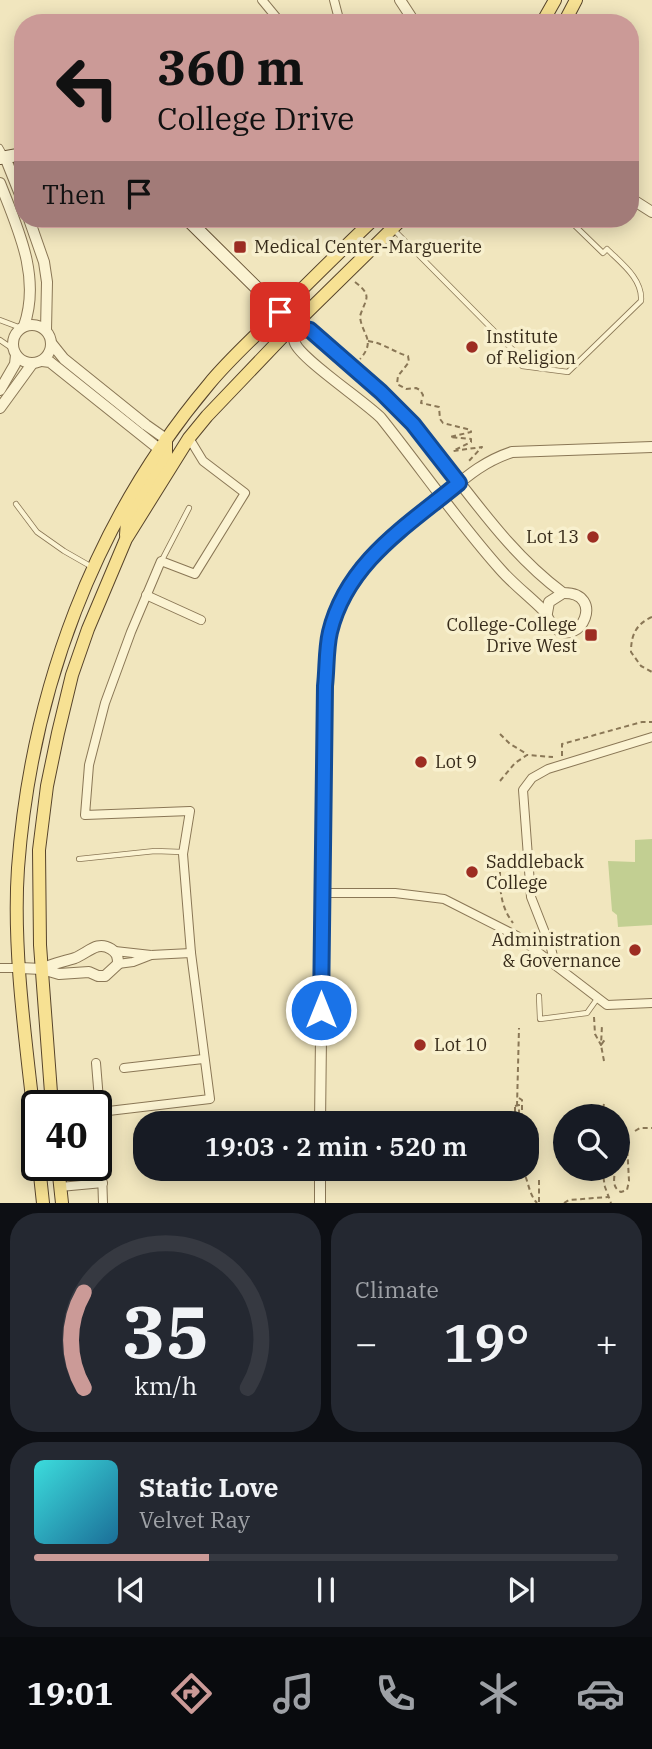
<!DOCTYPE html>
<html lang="en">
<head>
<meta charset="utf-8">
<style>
	body { margin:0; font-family:"IBM Plex Serif",serif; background:#242831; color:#f1f3f6; height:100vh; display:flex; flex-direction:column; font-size:26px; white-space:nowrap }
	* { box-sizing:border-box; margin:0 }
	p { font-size:23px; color:#9ea1a6 }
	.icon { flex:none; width:38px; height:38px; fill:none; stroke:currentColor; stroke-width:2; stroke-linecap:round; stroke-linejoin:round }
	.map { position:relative; height:1203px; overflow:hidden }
	.panel { display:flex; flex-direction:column; gap:10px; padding:10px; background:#0d0f14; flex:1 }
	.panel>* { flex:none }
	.hud { position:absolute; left:14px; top:14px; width:625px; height:214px; border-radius:28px; box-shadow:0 4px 18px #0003; background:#cb9a97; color:#111; overflow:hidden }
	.fabs { position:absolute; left:553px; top:1104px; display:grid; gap:14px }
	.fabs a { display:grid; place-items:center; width:77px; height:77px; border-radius:50%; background:#171b24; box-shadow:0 4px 18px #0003; font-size:35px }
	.speed { position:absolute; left:21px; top:1090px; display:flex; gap:14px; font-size:35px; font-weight:700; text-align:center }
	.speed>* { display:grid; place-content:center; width:91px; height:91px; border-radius:50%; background:#171b24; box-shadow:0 4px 18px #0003; line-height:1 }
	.speed .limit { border:4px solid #111; border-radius:10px; background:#fff; color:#111 }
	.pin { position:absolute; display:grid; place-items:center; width:60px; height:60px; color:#fff; margin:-30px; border-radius:14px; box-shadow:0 4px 10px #0006 }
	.me { position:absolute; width:77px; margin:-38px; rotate:0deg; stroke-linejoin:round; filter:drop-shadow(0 0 5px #0008) }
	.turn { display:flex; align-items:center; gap:24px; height:147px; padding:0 28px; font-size:32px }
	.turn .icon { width:91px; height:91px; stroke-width:2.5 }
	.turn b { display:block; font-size:49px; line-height:60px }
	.then { display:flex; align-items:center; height:66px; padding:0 28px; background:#0003; gap:14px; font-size:26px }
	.big { font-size:52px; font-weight:600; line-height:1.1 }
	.panel .tile { flex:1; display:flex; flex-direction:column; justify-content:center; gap:10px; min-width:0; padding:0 24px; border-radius:28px; background:#242831 }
	.panel .dial { align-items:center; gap:0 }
	.dial svg { height:182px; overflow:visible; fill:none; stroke:#363941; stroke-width:7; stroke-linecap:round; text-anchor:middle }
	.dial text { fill:#f1f3f6; stroke:none }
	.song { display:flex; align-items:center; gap:21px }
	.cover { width:84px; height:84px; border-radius:10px; background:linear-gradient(135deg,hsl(180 70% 55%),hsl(200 70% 35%)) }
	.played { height:7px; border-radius:4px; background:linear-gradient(90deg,#cb9a97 30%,#363941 30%) }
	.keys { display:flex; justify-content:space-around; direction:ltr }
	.heat { display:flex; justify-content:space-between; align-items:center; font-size:38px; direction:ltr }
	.panel .tiles { flex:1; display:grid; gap:10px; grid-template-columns:1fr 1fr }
	.tile:last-child { grid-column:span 2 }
	.trip { position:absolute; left:133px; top:1111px; width:406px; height:70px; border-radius:28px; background:#171b24; box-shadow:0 4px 18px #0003; font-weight:600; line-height:70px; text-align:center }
	.menu { display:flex; height:112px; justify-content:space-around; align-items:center; background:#090b0e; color:#9ea1a6 }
	.menu .icon { width:49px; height:49px }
	.menu .active { color:#cb9a97 }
	.menu b { font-size:32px; color:#f1f3f6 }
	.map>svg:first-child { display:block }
	.green { fill:#c2cf92 }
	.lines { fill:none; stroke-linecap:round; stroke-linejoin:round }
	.service-casing { stroke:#8a7756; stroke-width:6 }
	.minor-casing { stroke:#8a7756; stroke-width:10 }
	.tertiary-casing { stroke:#8a7756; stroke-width:12 }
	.secondary-casing { stroke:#6c5739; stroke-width:14 }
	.primary-casing { stroke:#57442b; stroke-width:14 }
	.path { stroke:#8a7756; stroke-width:2; stroke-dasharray:5 3.5; stroke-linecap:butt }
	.service { stroke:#fbf3d2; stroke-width:4.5 }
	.minor { stroke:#fbf3d2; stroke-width:8 }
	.tertiary { stroke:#fbf3d2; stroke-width:10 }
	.secondary { stroke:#fbf3d2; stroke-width:12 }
	.primary { stroke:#f7e193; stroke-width:12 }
	.route-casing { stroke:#114b97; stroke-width:18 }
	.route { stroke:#1a73e8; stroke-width:12 }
	.poi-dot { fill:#9d2d22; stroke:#f8f0ce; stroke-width:2.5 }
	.labels { text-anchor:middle; stroke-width:7; stroke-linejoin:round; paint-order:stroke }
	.poi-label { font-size:18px; fill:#382c1b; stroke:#f8f0ce; text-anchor:start }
</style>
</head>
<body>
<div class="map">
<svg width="652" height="1203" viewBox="0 0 652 1203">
	<rect width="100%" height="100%" fill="#f1e6be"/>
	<path class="green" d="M652 839V925L618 927 617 915 612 911 608 861 635 862V840Z"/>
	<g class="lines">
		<g class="service-casing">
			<g id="service">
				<path d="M0 147 5 156"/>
				<path d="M393 229 518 355 522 366 568 372 641 301C643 279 621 263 607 249L603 253 568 219"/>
				<path d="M0 320 21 328"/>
				<path d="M0 340 13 349"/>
				<path d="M16 504 37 532 64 551 92 567"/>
				<path d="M162 560 189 508"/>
				<path d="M79 859 155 851 182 852"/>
				<path d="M539 996 540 1019 587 1013 597 999"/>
			</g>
		</g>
		<g class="minor-casing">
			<g id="minor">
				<path d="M262 0 281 23"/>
				<path d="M334 0 340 23"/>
				<path d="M146 595 201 620"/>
				<path d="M322 893H395L444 899 517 936 607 1005 652 1003"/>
				<path d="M115 951 151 955 191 953"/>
				<path d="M118 964 133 962 151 955"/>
				<path d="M555 965 551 948 531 897 523 790 532 778 548 769 652 737"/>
				<path d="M0 968H20"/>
				<path d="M96 1063 100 1112 103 1203"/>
				<path d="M124 1068 203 1059"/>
				<path d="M100 1112 210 1099 191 953 183 854 190 811 85 815 89 765 105 703 131 632 161 561 195 574 245 493 203 461 189 438"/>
				<path d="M60 1187 103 1183"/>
			</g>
		</g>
		<g class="tertiary-casing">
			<g id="tertiary">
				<path d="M400 0 415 23"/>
				<path d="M5 157 23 202"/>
				<path d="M0 183C18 229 41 277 24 326"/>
				<path d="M630 198 652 212"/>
				<path d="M29 219 44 262 47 282 46 330"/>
				<circle cx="32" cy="344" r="19"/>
				<path d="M292 327C319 332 331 349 352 367 373 386 396 404 414 426 463 482 502 548 563 593 606 592 581 650 554 627 548 622 548 615 543 610 529 596 513 584 500 569 458 522 421 468 381 418 364 401 301 359 295 343 293 338 293 332 292 327Z"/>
				<path d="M52 344 64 359 146 425 166 439"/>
				<path d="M42 361 50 362 159 449"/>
				<path d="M0 390 15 364 16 355"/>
				<path d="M0 408 32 364"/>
				<path d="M547 613 549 602 563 593"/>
				<path d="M20 968 42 969 59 974 89 972 98 976H105L118 964C118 956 117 953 111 949 97 940 88 953 75 958 63 962 53 963 42 969"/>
				<path d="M320 1124 325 686C327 668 326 650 330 632 344 572 390 539 436 502 462 481 479 463 512 452L652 447"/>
				<path d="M320 1203V1169"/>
			</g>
		</g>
		<g class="secondary-casing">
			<g id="secondary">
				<path d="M0 158 23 154"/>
				<path d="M187 219 280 311 292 327"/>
			</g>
		</g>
		<g class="primary-casing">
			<g id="primary">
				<path d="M542 23 555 0"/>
				<path d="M564 23 576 0"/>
				<path d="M126 535 127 521 166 455V439"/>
				<path d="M52 1106 40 945 39 850 47 786 58 733 72 675 88 629 126 539 189 438 207 416 292 327 402 219"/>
				<path d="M37 1143C28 1056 12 955 18 868 31 692 94 520 209 384 227 362 248 343 268 323 303 288 338 253 374 219"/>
				<path d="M39 1166 43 1203"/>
				<path d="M58 1166 62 1203"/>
			</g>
		</g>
		<g class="path">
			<path d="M355 282C373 296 366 298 360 316 361 334 377 340 360 359"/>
			<path d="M368 341C384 343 393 352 408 356L409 362 398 376 397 384 406 389 416 388 420 390 423 395 421 403 439 407 440 419 443 423 471 430V432L450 437 471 439V442L453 451 482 447 468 462"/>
			<path d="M652 617C636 624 631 635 631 652L641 666 652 672"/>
			<path d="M500 734 510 744 527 754"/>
			<path d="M562 756V744L642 722H652"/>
			<path d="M500 781 515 763 527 755 553 757"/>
			<path d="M500 872C500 892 501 907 513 923"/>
			<path d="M594 1017 595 1034 601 1045 602 1025"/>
			<path d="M604 1061 601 1045 606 1038"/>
			<path d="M519 1098 522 1100V1124"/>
			<path d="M515 1106 519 1105V1116H521"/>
			<path d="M517 1106 519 1028"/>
			<path d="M515 1107V1124"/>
			<path d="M601 1116 604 1104"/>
			<path d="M625 1129 626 1145"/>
			<path d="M635 1131 640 1128H652"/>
			<path d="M522 1169C529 1181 528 1193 537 1203"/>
			<path d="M602 1169 605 1187 611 1203"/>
			<path d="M603 1171H615C614 1179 612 1188 621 1192L627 1190 629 1181 627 1144 618 1145"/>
			<path d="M539 1180V1203"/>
			<path d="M564 1203 569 1200 608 1197"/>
		</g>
		<use href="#service" class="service"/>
		<use href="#minor" class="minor"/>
		<use href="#tertiary" class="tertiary"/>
		<use href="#secondary" class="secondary"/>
		<use href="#primary" class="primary"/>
	</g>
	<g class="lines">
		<g class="route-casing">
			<path id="route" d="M280 312 292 327 310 330 381 392 413 424 459 483C407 526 347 562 330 632 326 649 327 668 325 686L321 1010"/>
		</g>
		<use href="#route" class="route"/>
	</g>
	<g class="poi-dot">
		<rect x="233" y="240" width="14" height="14" rx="3.5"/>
		<circle cx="472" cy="347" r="7"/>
		<circle cx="593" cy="537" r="7"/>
		<rect x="584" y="628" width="14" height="14" rx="3.5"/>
		<circle cx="421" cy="762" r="7"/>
		<circle cx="472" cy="872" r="7"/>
		<circle cx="635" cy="950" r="7"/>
		<circle cx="420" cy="1045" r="7"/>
	</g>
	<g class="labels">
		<g class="poi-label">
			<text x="254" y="253">Medical Center-Marguerite</text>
			<text x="486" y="343">Institute<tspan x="486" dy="21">of Religion</tspan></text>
			<text x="579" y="543" text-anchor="end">Lot 13</text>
			<text x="577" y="631" text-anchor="end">College-College<tspan x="577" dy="21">Drive West</tspan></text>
			<text x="435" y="768">Lot 9</text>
			<text x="486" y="868">Saddleback<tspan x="486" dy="21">College</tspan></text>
			<text x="621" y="946" text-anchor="end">Administration<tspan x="621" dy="21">&amp; Governance</tspan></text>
			<text x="434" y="1051">Lot 10</text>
		</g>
	</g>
</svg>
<div class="fabs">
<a><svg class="icon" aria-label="search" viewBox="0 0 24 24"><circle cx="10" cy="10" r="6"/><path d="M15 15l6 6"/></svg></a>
</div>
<div class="speed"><div class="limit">40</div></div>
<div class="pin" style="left:280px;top:312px;background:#d93025"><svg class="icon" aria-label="arrive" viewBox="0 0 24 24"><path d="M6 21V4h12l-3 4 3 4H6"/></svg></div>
<svg class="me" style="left:321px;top:1010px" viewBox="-20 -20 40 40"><circle r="17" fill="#1a73e8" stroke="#fff" stroke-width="3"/><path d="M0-11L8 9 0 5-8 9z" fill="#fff"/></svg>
<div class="trip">19:03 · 2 min · 520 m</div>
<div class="hud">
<div class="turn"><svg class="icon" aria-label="left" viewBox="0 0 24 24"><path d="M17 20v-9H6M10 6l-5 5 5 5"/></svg><div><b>360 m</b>College Drive</div></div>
<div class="then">Then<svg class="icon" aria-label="arrive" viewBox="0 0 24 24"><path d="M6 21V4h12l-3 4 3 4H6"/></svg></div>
</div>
</div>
<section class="panel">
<div class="tiles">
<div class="tile dial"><svg viewBox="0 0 100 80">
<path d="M14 69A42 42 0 1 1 86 69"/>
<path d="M14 69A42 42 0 0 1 14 27" stroke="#cb9a97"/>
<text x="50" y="56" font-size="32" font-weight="700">35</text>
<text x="50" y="72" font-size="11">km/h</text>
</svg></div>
<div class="tile"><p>Climate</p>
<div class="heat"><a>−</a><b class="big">19°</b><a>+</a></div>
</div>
<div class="tile">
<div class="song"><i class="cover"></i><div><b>Static Love</b><p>Velvet Ray</p></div></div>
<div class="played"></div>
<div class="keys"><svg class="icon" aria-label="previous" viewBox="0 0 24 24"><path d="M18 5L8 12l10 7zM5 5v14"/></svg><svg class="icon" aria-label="pause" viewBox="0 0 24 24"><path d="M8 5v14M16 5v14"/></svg><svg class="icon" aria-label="next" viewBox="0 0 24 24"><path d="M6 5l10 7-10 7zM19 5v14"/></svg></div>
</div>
</div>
</section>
<nav class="menu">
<b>19:01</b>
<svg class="icon active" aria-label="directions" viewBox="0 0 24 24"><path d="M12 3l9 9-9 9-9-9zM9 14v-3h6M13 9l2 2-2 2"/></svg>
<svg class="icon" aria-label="music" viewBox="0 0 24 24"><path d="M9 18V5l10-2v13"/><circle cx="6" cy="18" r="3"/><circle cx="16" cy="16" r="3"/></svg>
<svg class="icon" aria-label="phone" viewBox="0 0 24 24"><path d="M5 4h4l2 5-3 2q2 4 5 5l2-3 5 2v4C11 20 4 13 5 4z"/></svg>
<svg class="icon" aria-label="climate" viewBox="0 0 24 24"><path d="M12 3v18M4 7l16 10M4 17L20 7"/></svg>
<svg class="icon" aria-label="car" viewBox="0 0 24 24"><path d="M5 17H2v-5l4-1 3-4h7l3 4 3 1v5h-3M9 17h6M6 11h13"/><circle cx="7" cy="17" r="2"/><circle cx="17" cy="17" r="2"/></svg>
</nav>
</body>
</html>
